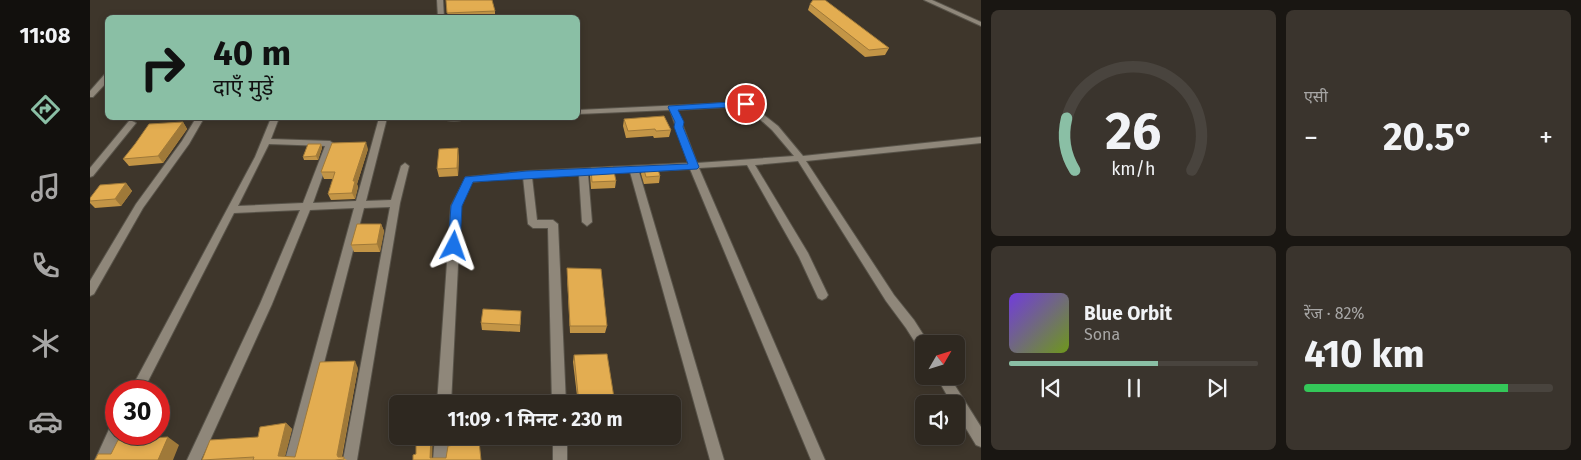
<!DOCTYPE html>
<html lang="hi">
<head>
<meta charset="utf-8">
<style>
	body { margin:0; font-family:"Fira Sans","Noto Sans Devanagari",sans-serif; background:#3a342d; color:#f1f3f6; height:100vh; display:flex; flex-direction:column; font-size:19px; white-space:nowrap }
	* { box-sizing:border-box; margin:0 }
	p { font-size:16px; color:#a7a6a5 }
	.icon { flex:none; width:28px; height:28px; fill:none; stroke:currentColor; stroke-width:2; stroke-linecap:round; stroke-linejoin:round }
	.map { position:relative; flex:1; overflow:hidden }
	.details { display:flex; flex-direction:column; gap:10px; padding:10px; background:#191612; width:600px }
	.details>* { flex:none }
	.banner { position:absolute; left:15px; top:15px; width:475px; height:105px; border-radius:8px; box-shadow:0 2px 8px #0003,0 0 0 1px #49443e; background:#8abfa5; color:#111; overflow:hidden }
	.needle { width:32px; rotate:51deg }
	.tools { position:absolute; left:825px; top:335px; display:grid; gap:10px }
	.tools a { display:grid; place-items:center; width:50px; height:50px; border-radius:8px; background:#2e2820; box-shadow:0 2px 8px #0003,0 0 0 1px #49443e; font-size:25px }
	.speed { position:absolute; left:15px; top:380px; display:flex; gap:10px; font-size:25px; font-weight:700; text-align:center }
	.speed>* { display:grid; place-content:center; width:65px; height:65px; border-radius:50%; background:#2e2820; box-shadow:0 2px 8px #0003,0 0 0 1px #49443e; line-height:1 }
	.speed .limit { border:8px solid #d22; background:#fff; color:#111 }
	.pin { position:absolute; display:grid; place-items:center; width:42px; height:42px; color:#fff; margin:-21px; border:2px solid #fff; border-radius:50%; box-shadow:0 1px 5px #0007 }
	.me { position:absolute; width:55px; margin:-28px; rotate:4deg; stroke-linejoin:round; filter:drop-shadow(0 0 4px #0008) }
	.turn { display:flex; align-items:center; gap:18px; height:105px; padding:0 25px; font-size:22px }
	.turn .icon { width:65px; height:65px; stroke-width:2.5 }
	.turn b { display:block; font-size:35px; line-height:42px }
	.big { font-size:38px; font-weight:700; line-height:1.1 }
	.details .tile { flex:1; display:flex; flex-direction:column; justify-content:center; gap:8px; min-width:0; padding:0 18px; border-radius:8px; background:#3a342d }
	.details .dial { align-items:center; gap:0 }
	.dial svg { height:130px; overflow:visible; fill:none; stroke:#49443e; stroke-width:7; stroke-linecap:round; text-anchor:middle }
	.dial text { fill:#f1f3f6; stroke:none }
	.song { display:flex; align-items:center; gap:15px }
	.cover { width:60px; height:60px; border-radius:8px; background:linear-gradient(135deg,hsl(260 70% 55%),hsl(80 70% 35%)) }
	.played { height:5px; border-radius:2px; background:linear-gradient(90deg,#8abfa5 60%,#49443e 60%) }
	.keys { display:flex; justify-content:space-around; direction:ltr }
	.heat { display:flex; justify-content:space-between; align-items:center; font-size:28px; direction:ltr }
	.charge { height:8px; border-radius:4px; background:linear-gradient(90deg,#34c759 82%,#49443e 0) }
	.details .tiles { flex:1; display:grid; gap:10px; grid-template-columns:repeat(2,1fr) }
	.trip { position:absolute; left:299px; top:395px; width:292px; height:50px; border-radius:8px; background:#2e2820; box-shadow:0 2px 8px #0003,0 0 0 1px #49443e; font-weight:700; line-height:50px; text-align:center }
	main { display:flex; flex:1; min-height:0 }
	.menu { display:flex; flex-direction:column; width:90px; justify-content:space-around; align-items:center; background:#12100d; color:#a7a6a5 }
	.menu .icon { width:35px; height:35px }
	.menu .on { color:#8abfa5 }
	.menu b { font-size:22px; color:#f1f3f6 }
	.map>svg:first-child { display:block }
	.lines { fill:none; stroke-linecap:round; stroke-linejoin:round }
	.street-casing { stroke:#585349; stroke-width:2 }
	.street { fill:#8f877a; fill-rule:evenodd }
	.wall { fill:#c39546 }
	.shaded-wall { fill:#9f7939 }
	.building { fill:#e3ad51; stroke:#9f7939 }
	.route { fill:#1a73e8; stroke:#114b97 }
</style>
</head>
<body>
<main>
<nav class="menu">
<b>11:08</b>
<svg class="icon on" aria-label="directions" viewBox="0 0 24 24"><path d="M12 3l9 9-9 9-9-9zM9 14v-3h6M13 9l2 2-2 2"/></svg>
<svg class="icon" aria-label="music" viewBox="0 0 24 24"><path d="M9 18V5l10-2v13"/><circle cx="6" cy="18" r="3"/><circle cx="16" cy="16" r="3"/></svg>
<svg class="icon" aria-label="phone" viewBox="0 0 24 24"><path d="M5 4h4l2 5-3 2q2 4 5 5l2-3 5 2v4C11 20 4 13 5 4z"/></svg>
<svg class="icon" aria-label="climate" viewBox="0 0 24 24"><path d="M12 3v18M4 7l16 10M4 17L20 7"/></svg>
<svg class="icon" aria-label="car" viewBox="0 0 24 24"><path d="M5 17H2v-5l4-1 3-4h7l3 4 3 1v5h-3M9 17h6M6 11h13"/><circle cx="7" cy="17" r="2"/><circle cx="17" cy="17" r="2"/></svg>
</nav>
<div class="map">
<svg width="891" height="460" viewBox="0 0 891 460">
	<rect width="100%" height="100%" fill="#3e362b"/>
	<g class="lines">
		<g class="street-casing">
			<g id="street">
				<path d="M347 0H353L354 18H348Z"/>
				<path d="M834 0H842L891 22V26Z"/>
				<path d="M15 74H18V81L3 97H0V91Z"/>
				<path d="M657 102 688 126 713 156 891 137V143L716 161 804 295 824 320 838 342 839 344H834V351L830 350 816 328 796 301 708 161 665 165 718 253 738 295 736 298 732 300 728 298 709 257 657 165 609 168 735 460H721L600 169 549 172 634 460H620L540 172 498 174 502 222 497 226 492 222 489 175 442 177 447 220H463L468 224 476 404H462L458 228H443L438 224 433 177 382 182 371 206 361 404H347L361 206 376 177 437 171 598 163 580 110 488 114V110ZM655 106 682 130 704 156 607 163 587 110Z"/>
				<path d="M106 118H114L99 144 53 208 4 294 0 296V281L46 204 92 141Z"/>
				<path d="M181 118H189L181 139 240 141 244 144 223 203 266 201 289 118H297L276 201 301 200 311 166 315 163 319 166 310 203 267 460H253L300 207 274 208 209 460H195L264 208 220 210 182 304 111 460H97L170 304 210 210 144 213 53 391H40L165 157ZM179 144 235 146 213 203 148 206Z"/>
				<path d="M353 118H375C370 122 358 122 353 118Z"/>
				<path d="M39 121H42L46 123 3 176 0 177V168Z"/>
				<path d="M846 376H859L891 427V447L886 445 866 412V404H862Z"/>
				<path d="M26 423V434H31L19 460H5L21 425Z"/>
				<path d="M345 436H359L357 460H343Z"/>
				<rect x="463" y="436" width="14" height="24"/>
			</g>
		</g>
		<use href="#street" class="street"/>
	</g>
	<g class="wall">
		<path d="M356 0 405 11V18H358Z"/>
		<path d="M720 4 799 48 795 55 775 57 718 10Z"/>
		<path d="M534 119 581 130 579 137 564 138 563 136 536 138 533 126Z"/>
		<path d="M93 122 97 129 73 163 39 166 33 159Z"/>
		<path d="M231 144 232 148 228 160H214L213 157Z"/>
		<path d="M278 149 267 184 268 187 265 199 241 200 238 194 243 179H234L231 172Z"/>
		<path d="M369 156 368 176 349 177 347 169Z"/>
		<path d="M553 166 570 176 569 183 554 184 551 174Z"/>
		<path d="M501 168 526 181 525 188 501 189 500 176Z"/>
		<path d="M36 183 42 191 31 206 5 208 0 203V198Z"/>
		<path d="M291 224 294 231 290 252H264L261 245Z"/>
		<path d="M477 268 517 326 515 333H480L477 275Z"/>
		<path d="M431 311 430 332 392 330 391 323Z"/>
		<path d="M484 355 525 404H488L483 362Z"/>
		<path d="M268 368 252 457 257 460H112L168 437 196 423 202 429 195 456 205 457Z"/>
	</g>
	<g class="shaded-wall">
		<path d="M93 122 97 129 73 163 68 156Z"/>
		<path d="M276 142 278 149 267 184 268 187 265 199 262 193 263 181Z"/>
		<path d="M231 144 232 148 228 160 226 156Z"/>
		<path d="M368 148 369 156 368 176 367 168Z"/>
		<path d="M36 183 42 191 31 206 25 199Z"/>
		<path d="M291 224 294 231 290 252 287 244Z"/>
		<path d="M265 361 268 368 251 460 247 455Z"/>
		<path d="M196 423 202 429 194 460 188 456Z"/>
		<path d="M341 436H343L342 460 340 458Z"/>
		<path d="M78 437 89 445 83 460H68Z"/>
	</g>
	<g class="building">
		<path d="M356 0H402L405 11 357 13Z"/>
		<path d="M723 0H735L799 48 779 50 720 4Z"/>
		<path d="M574 116 581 130 566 131 565 129 538 131 534 119Z"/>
		<path d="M93 122 68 156 33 159 45 144 59 124Z"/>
		<path d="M276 142 263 181H265L262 193 238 194 245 172H231L242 143Z"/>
		<path d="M218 144H231L226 156 213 157Z"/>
		<path d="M368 148 367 168 347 169 349 149Z"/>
		<path d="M553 166H567L570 176 556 177Z"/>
		<path d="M523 167 526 181 502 182 501 168Z"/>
		<path d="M36 183 25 199 0 201V198L10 185Z"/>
		<path d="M267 224H291L287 244 261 245Z"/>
		<path d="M477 268 511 269 517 326H480Z"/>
		<path d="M393 309 431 311 430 325 391 323Z"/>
		<path d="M517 354 525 404H489L484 355Z"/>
		<path d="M265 361 247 455 248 457H254V459L245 460H163L164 457 112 460 120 440 168 437 170 427 196 423 188 456 205 457 230 362Z"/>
		<path d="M326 436H341L340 458H356L358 446 389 441 391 460H323V455L326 454Z"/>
		<path d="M78 437 68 460H5L8 454H21L28 440Z"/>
	</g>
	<path class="route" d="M656 101 661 104 660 106 588 110 594 122 593 127 609 167 607 169 383 182 372 206 370 246 364 250 358 246 361 206 375 177 437 171 598 164 584 127 585 122 578 107 579 106Z"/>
</svg>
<div class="tools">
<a><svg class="needle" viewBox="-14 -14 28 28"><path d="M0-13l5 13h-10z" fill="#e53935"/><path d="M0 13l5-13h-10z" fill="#a7a6a5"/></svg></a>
<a><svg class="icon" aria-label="sound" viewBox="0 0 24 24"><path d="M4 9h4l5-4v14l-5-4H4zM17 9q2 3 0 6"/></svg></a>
</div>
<div class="speed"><div class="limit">30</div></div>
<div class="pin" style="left:656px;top:104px;background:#d93025"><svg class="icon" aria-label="arrive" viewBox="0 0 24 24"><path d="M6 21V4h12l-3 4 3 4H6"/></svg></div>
<svg class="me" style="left:364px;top:246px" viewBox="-20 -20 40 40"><path d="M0-17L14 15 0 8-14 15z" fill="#1a73e8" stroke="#fff" stroke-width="4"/></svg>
<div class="trip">11:09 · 1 मिनट · 230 m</div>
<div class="banner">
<div class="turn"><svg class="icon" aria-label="right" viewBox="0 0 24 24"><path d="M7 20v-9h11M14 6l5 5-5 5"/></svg><div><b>40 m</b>दाएँ मुड़ें</div></div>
</div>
</div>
<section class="details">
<div class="tiles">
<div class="tile dial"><svg viewBox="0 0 100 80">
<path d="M14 69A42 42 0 1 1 86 69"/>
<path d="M14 69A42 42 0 0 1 9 37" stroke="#8abfa5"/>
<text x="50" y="56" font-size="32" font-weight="700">26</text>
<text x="50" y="72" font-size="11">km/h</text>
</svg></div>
<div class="tile"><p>एसी</p>
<div class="heat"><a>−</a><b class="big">20.5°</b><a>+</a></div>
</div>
<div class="tile">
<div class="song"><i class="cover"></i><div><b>Blue Orbit</b><p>Sona</p></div></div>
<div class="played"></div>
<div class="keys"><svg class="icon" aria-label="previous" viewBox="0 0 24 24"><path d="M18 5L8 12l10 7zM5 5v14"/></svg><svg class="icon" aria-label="pause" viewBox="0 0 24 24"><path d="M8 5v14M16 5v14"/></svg><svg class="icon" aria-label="next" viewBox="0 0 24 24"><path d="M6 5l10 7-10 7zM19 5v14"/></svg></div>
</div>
<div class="tile"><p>रेंज · 82%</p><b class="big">410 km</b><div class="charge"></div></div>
</div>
</section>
</main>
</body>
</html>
